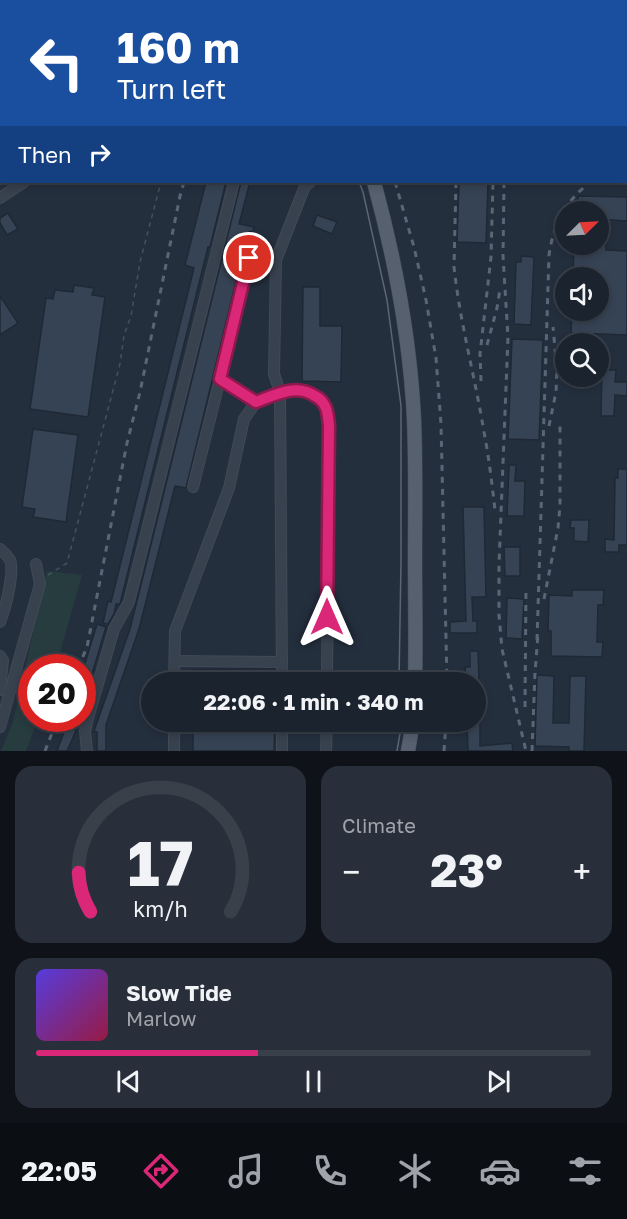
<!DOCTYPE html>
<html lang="en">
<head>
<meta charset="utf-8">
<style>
	body { margin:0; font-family:"Golos Text",sans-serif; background:#282f3a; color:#f1f3f6; height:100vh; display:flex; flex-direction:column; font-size:22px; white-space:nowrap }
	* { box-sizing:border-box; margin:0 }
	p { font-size:20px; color:#a0a4aa }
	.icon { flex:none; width:33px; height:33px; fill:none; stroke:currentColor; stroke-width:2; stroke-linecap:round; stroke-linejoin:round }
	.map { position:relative; height:751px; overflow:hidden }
	.panel { display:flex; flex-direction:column; gap:15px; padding:15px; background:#0f1319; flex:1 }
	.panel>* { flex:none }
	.top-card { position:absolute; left:0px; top:0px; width:627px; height:183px; box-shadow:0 3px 9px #0003,0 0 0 2px #39404a; background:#1a4fa0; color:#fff; overflow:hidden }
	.needle { width:39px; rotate:66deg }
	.controls { position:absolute; left:555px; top:201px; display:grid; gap:12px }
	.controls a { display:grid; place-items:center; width:54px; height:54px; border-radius:50%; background:#1b232e; box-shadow:0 3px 9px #0003,0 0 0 2px #39404a; font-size:30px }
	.speed { position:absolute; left:18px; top:654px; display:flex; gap:12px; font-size:30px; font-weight:700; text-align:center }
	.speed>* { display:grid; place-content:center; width:78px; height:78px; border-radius:50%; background:#1b232e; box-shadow:0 3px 9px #0003,0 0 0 2px #39404a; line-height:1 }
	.speed .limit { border:9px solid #d22; background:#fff; color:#111 }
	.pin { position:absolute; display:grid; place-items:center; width:51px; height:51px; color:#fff; margin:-26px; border:3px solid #fff; border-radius:50%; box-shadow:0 2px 6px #0007 }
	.me { position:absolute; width:66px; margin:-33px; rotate:0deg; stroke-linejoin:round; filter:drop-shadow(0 0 4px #0008) }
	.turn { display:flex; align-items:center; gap:21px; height:126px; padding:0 18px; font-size:27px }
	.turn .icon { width:78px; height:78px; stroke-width:2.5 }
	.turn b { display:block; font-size:42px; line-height:51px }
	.then { display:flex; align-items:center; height:57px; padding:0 18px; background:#0003; gap:12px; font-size:22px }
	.big { font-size:45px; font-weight:700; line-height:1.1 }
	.panel .card { flex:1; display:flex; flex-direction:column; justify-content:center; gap:9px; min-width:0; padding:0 21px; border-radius:18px; background:#282f3a }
	.panel .dial { align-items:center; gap:0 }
	.dial svg { height:156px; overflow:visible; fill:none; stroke:#39404a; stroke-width:7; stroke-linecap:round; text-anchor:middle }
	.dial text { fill:#f1f3f6; stroke:none }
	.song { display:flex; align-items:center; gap:18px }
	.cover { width:72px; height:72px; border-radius:9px; background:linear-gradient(135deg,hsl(250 70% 55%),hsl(340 70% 35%)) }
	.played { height:6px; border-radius:3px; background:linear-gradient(90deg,#db2777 40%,#39404a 40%) }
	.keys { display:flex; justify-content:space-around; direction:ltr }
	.heat { display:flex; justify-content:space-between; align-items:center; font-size:33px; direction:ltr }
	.panel .tiles { flex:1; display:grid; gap:15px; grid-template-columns:1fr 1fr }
	.card:last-child { grid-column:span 2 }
	.trip { position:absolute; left:141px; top:672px; width:345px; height:60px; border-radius:30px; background:#1b232e; box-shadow:0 3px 9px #0003,0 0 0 2px #39404a; font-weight:700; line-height:60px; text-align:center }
	.tab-bar { display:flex; height:96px; justify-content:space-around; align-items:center; background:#0b0e12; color:#a0a4aa }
	.tab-bar .icon { width:42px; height:42px }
	.tab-bar .active { color:#db2777 }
	.tab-bar b { font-size:27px; color:#f1f3f6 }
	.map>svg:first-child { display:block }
	.green { fill:#263c3f }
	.building { fill:#364354; stroke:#1f2835; stroke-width:1.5 }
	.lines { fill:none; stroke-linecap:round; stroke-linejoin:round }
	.minor-casing { stroke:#414a57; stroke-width:12 }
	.major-casing { stroke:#414a57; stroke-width:15 }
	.path { stroke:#3f5557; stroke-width:1.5; stroke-dasharray:4.5 4.5; stroke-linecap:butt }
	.minor { stroke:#38414e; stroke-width:10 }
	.major { stroke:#56606e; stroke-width:14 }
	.tram { stroke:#5a6575; stroke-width:1.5 }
	.rail { stroke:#5a6575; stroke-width:3; stroke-dasharray:6 6; stroke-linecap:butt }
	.route-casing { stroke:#8e194d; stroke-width:15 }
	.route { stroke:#db2777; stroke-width:10 }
</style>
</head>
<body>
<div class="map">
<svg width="627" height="751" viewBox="0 0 627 751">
	<rect width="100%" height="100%" fill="#242f3e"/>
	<path class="green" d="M47 571 82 575 56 667 32 668V718L38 719 26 751H1L13 722Z"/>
	<g class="building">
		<path d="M206 182H226L210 247H208L120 604H116L114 614 108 624 103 623 108 601 111 602 194 268 185 265Z"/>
		<path d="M241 182H250L239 224 254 227 253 231 249 232 247 236 186 488 175 486 139 629 106 725V751H97V732L94 731 130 629Z"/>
		<path d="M459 182H488L486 243 457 242Z"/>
		<path d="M578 196 627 197V221L598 219V212H578Z"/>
		<path d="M8 213 18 229 7 235 0 223V218Z"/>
		<path d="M317 215 337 222 332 234 313 226Z"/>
		<path d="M598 240H606V250L627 251V335L571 333 572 310H598V278H573L574 244H598Z"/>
		<path d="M521 256 534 257 531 325 514 324 516 262H521Z"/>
		<path d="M74 285 94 288 92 295 105 297 88 417 30 409 46 298 53 299 55 290 73 292Z"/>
		<path d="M303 287H320V326H342L341 382 302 381Z"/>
		<path d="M0 296 18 323 0 335Z"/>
		<path d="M512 339 543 340 539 440 508 439Z"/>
		<path d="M602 370H616L615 382H627V396L615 395 614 416H601Z"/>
		<path d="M33 429 78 435 66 522 33 517 35 509 22 507Z"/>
		<path d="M509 465H516L515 481H525L524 516H507Z"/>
		<path d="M618 469H627V545H619V552H605V539L614 540 615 478H618Z"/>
		<path d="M463 507H484L486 597H472L473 621H477V633H450V622L466 621Z"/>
		<path d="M571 520H589L588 542 574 541V528H570Z"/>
		<path d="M504 547H520V576H505Z"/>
		<path d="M572 590H604L603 605H598L597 642H603L602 657 551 656V631H548L549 595 572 596Z"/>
		<path d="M507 598 524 599 522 639 506 638Z"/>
		<path d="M97 624 106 627 84 701H82V673Z"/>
		<path d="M470 651H478L479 682H466L465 667H470Z"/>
		<path d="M245 669H274L275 682H193V670Z"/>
		<path d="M537 675 554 676 553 723H569L570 676H586L584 751H569V747L535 746Z"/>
		<path d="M69 718H79L75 733 67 751H57Z"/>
		<path d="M193 722H275L274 751H193Z"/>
		<path d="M467 722H480V746L512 743 513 751H468Z"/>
	</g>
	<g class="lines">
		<g class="minor-casing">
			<g id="minor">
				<path d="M341 0V2"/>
				<path d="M520 0V2"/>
				<path d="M626 2 627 1"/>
				<path d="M0 198 24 182"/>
				<path d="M254 238 220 379 256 402"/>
				<path d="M193 487 220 379"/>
				<path d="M0 549C4 552 7 555 10 560 15 572 5 610 0 622"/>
				<path d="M0 656 3 660 0 690"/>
				<path d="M175 661 282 662"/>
				<path d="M174 682 175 631 229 488 244 419 256 402 280 392 294 390 307 392 320 399 325 406 329 425 327 682"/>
				<path d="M282 682 280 392 274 374 276 260 305 186 310 182"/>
				<path d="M0 727 40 584 36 564"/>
				<path d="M87 751 85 731 88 718 114 629 129 602 234 182"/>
				<path d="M174 751V722"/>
				<path d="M282 751V722"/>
				<path d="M326 751 327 722"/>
			</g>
		</g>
		<g class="major-casing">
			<g id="major">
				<path d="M306 0 307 2"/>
				<path d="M374 182C395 259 410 338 414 419 416 466 415 513 415 560 415 601 416 642 415 682"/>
				<path d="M408 751 413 722"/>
			</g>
		</g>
		<g class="path">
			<path d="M157 2 158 0"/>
			<path d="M48 575 67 563 120 364 124 335 131 316 140 262 161 182"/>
		</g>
		<use href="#minor" class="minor"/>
		<use href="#major" class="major"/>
		<g class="tram">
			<path d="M299 0 300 2"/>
			<path d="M359 182 363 192 387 300 401 406V562L399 682"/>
			<path d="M397 751 402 722"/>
		</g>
		<g class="rail">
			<path d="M330 0V2"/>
			<path d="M236 2V0"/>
			<path d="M626 158 627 157"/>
			<path d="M395 182 414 247 426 300 436 358 441 424 447 682"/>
			<path d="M456 182 454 267C460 323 475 377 484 432 489 458 492 484 495 510"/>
			<path d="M504 182 503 256 508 337 499 564V615L502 649 526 751"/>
			<path d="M487 345 497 308 500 289"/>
			<path d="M481 381 480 354 491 257 493 182"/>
			<path d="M549 426 556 392 557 370 553 327"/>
			<path d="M544 599 558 528 560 506V424"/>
			<path d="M537 640 549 255C553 226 566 199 591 182"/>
			<path d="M78 668 87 647 127 443 140 392 180 196 184 182"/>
			<path d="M525 707 526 588"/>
			<path d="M45 751 58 718"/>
			<path d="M444 751 446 722"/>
			<path d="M532 751 535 673 538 634"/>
		</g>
	</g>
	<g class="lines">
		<g class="route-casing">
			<path id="route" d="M249 258 220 379 256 402C275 395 296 383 315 396 319 398 323 402 325 406 328 411 328 419 329 425L327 617"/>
		</g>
		<use href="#route" class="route"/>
	</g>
</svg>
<div class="controls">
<a><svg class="needle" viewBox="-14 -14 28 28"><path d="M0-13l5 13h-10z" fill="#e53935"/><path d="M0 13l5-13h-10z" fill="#a0a4aa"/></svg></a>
<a><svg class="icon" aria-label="sound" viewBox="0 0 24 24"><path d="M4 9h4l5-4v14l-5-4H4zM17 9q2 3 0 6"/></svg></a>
<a><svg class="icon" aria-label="search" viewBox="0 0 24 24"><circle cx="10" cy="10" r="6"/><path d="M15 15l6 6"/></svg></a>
</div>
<div class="speed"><div class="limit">20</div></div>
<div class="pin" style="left:249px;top:258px;background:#d93025"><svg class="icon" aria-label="arrive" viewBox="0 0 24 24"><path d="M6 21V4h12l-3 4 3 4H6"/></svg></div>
<svg class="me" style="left:327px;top:617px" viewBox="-20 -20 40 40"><path d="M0-17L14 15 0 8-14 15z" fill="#db2777" stroke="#fff" stroke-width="4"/></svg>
<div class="trip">22:06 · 1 min · 340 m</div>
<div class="top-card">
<div class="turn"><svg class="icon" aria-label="left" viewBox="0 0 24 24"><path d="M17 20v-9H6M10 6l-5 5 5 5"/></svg><div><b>160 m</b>Turn left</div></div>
<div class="then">Then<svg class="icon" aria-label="right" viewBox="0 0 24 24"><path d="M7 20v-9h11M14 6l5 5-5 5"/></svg></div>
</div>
</div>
<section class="panel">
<div class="tiles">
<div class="card dial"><svg viewBox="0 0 100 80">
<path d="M14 69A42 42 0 1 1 86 69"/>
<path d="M14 69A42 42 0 0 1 8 49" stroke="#db2777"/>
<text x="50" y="56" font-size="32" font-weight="700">17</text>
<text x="50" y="72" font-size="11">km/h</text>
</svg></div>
<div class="card"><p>Climate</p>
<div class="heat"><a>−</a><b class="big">23°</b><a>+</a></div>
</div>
<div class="card">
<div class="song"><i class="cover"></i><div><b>Slow Tide</b><p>Marlow</p></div></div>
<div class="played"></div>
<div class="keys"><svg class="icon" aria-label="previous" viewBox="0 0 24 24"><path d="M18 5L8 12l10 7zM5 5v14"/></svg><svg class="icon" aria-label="pause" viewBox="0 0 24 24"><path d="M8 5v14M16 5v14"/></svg><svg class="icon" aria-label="next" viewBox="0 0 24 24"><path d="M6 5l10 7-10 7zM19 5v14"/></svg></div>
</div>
</div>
</section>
<nav class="tab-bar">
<b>22:05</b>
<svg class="icon active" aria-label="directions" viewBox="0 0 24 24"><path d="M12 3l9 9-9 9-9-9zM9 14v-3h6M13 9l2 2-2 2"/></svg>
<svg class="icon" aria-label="music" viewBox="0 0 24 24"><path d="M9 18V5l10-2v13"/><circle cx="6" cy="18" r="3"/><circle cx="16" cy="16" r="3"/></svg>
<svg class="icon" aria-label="phone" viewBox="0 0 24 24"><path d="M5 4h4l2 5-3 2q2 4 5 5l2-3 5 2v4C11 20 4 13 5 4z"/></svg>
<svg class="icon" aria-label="climate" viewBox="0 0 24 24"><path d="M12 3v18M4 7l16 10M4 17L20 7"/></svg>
<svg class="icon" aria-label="car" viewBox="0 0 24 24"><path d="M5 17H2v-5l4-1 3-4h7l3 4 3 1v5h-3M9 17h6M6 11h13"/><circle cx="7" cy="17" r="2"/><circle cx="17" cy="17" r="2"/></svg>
<svg class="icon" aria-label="filters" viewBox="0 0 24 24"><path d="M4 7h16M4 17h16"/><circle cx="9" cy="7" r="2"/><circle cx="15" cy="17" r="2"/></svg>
</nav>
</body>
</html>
